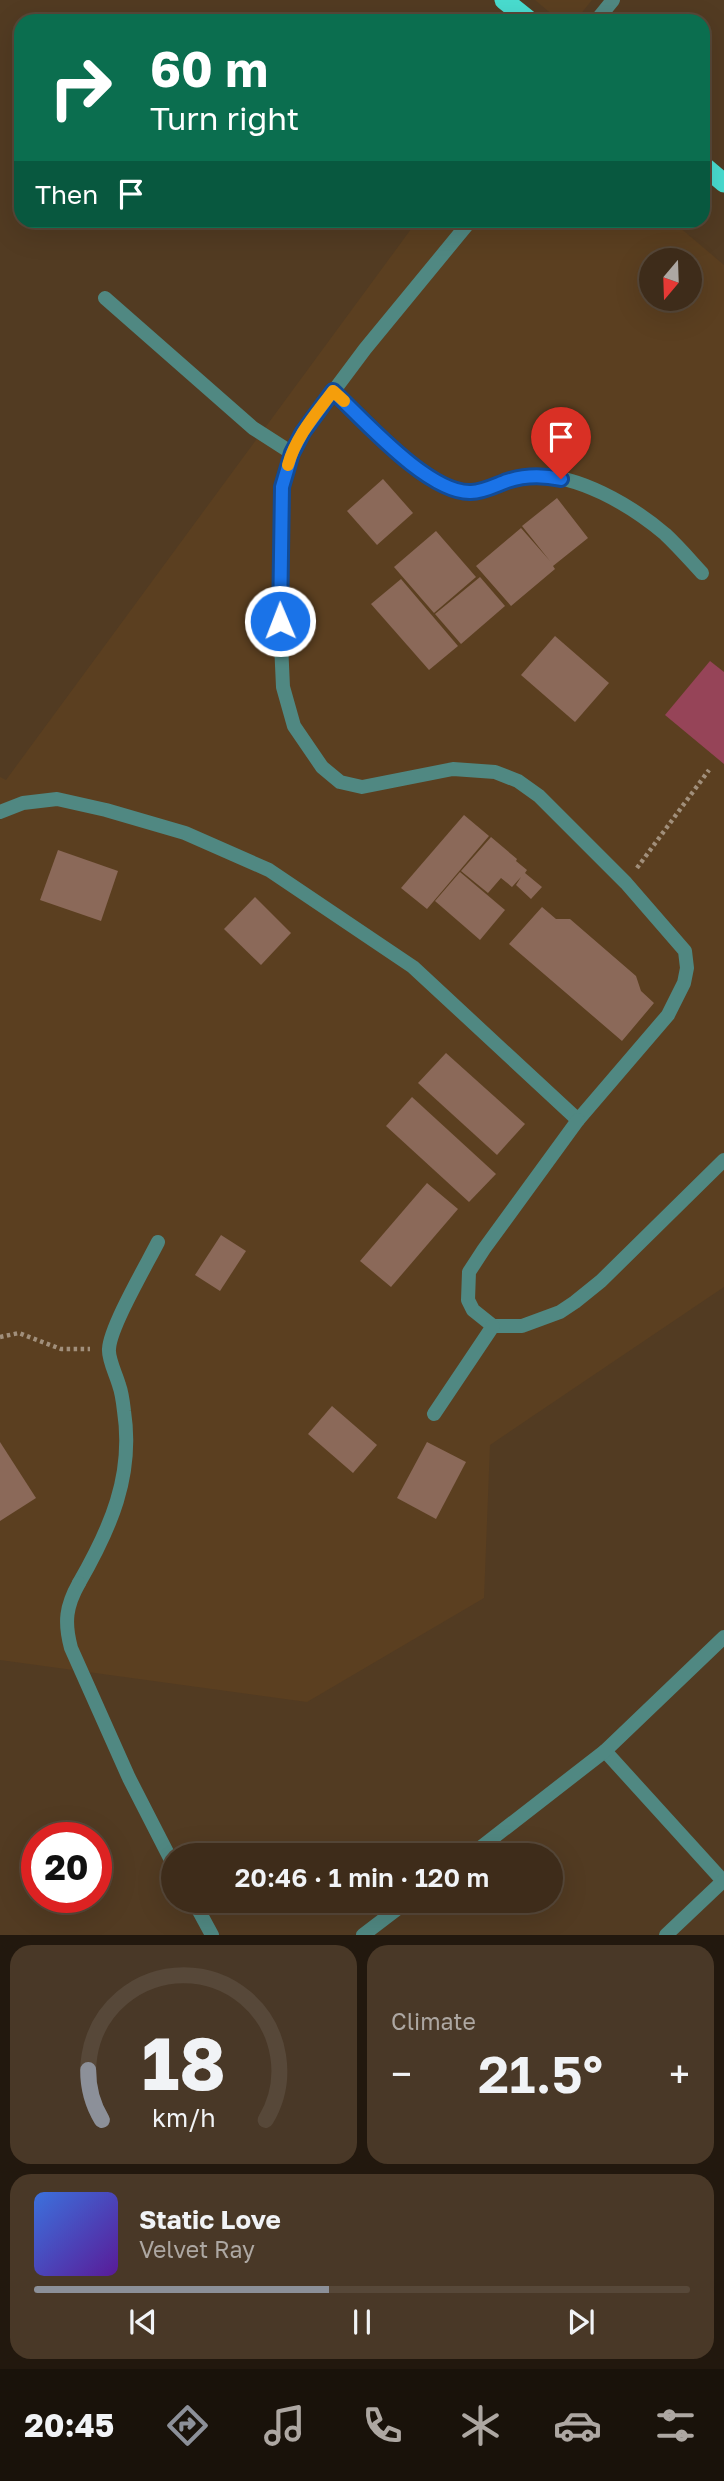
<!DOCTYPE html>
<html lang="en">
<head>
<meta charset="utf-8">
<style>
	body { margin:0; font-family:"Golos Text",sans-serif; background:#493827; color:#f1f3f6; height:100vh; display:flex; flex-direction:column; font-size:26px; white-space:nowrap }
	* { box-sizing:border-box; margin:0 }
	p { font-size:23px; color:#ada7a2 }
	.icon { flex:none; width:38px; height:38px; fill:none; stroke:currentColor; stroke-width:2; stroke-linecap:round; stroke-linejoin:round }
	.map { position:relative; height:1935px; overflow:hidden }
	.panel { display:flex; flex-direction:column; gap:10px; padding:10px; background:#22180e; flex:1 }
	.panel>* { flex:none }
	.hud { position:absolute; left:14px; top:14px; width:696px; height:214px; border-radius:21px; box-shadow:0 7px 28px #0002,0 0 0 2px #574839; background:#0b6e4f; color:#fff; overflow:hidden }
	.needle { width:46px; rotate:199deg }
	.tools { position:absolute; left:639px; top:248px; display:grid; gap:14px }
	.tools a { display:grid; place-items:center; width:63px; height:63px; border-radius:50%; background:#3e2c1a; box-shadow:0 7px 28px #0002,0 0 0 2px #574839; font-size:35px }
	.speed { position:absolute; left:21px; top:1822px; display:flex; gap:14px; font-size:35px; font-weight:700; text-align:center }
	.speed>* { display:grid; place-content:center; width:91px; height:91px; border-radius:50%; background:#3e2c1a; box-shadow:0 7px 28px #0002,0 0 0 2px #574839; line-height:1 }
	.speed .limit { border:10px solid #d22; background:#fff; color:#111 }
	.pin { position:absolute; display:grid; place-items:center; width:60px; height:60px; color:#fff; margin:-72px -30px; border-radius:50% 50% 50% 0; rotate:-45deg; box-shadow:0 0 7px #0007 }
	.pin .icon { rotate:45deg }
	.me { position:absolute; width:77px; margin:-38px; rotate:359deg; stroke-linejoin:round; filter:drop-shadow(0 0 5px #0008) }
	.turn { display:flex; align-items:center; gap:24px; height:147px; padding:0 21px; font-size:32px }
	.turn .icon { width:91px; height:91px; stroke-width:2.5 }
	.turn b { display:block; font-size:49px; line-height:60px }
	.then { display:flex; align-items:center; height:66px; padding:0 21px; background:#0003; gap:14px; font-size:26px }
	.big { font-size:52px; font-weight:600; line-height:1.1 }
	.panel .tile { flex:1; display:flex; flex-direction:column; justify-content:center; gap:10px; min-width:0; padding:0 24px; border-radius:21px; background:#493827 }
	.panel .dial { align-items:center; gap:0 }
	.dial svg { height:182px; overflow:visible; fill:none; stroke:#574839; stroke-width:7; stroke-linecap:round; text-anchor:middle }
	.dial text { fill:#f1f3f6; stroke:none }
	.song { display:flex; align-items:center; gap:21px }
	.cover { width:84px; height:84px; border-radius:10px; background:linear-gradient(135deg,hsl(220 70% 55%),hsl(270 70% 35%)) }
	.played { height:7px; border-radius:4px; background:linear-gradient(90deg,#8c9099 45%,#574839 45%) }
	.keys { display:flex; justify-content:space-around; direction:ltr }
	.heat { display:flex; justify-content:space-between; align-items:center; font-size:38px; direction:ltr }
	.panel .tiles { flex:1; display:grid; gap:10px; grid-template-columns:1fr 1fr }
	.tile:last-child { grid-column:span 2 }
	.trip { position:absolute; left:161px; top:1843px; width:402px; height:70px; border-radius:35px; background:#3e2c1a; box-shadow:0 7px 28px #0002,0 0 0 2px #574839; font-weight:600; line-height:70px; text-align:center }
	.dock { display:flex; height:112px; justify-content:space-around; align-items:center; background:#19120a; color:#ada7a2 }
	.dock .icon { width:49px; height:49px }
	.dock .current { color:#8c9099 }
	.dock b { font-size:32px; color:#f1f3f6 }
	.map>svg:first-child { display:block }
	.built { fill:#5b3f20; fill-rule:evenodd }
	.green { fill:#964458 }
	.building { fill:#8b6959 }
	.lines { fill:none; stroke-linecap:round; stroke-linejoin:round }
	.path { stroke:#a18f7b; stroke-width:4.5; stroke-dasharray:3.5 3.5; stroke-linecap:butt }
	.service { stroke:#508882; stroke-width:14 }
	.minor { stroke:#508882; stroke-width:14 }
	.trunk { stroke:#49dccf; stroke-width:19 }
	.route-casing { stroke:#114b97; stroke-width:18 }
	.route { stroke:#1a73e8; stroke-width:12 }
	.slow { stroke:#f59e0b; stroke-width:12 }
</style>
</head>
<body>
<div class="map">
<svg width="724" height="1935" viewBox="0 0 724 1935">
	<rect width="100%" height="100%" fill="#523b22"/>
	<g class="built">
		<path d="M535 0H592L575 21H560Z"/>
		<path d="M417 221H672L724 265V1287L490 1445 484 1598 307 1702 0 1660V777L6 780ZM651 261H690V299H651Z"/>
	</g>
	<path class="green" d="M710 661 724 672V764L665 715Z"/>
	<g class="building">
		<path d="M383 479 413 513 377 545 347 511Z"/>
		<path d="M557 498 588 538 553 566 555 569 511 606 476 566 521 528 550 561 522 526Z"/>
		<path d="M436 531 476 577 434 613 394 567Z"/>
		<path d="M480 577 505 606 461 644 435 614Z"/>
		<path d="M401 579 458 646 429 670 371 604Z"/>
		<path d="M555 636 609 683 575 722 521 675Z"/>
		<path d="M464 815 489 836 427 909 401 888Z"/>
		<path d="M491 837 517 859 516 861 527 870 525 873 542 887 531 899 516 885 521 877 512 887 501 878 488 893 461 871Z"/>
		<path d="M58 850 118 871 101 921 40 900Z"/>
		<path d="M460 872 505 910 480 940 435 901Z"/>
		<path d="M255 897 291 933 261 965 224 929Z"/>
		<path d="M542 907 556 919H570L636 976 641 991 654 1003 622 1041 509 944Z"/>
		<path d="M446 1053 525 1124 497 1155 418 1083Z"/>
		<path d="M412 1097 496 1174 469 1202 386 1126Z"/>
		<path d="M427 1183 458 1209 391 1287 360 1261Z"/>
		<path d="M221 1235 246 1251 220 1291 195 1275Z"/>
		<path d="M332 1406 377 1445 353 1473 308 1434Z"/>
		<path d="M0 1442 36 1498 0 1521Z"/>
		<path d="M427 1442 466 1462 436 1519 397 1498Z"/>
	</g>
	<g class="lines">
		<g class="path">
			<path d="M637 868 709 770"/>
			<path d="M0 1337 19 1333 61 1349H90"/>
		</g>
		<g class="service">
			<path d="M105 298 253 428 292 453"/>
			<path d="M333 391C368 424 411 477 458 490 482 497 506 479 530 476 576 472 632 506 665 534 678 546 690 560 702 573"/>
			<path d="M0 812 23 803 57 799 106 810 185 833 269 870 413 967 578 1120 668 1015 684 983 687 968 685 951 626 883 539 796 518 781 495 772 453 769 362 787 340 782 322 767 294 726 283 687 279 599 283 487 292 453 303 432 365 349 471 220"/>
			<path d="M578 1120 484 1249 469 1272 468 1300 473 1310 493 1326H522L560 1312 575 1302 601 1281 724 1160"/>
			<path d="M434 1414 493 1326"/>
			<path d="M79 1583C110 1529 134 1476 124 1411 123 1402 122 1393 119 1385 116 1374 108 1359 109 1349 110 1327 147 1264 158 1242"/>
		</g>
		<g class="minor">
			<path d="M596 21 613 0"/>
			<path d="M79 1583C66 1606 64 1622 71 1648L129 1778 173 1864"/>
			<path d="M605 1751 724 1882"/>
			<path d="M471 1855 605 1751 724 1637"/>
			<path d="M193 1900 212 1935"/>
			<path d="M363 1935 409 1900"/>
			<path d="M666 1935 723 1881"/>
		</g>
		<g class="trunk">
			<path d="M504 0 530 21"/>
			<path d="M704 166 724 183"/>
		</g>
	</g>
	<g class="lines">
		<g class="route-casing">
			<path id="route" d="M280 621 282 487 292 453 303 432 333 391C363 419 429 494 471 492 483 492 496 485 507 481 525 475 543 475 561 479"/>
		</g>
		<use href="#route" class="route"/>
		<path class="slow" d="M288 465C296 436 316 414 333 391L344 401"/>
	</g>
</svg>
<div class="tools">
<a><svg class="needle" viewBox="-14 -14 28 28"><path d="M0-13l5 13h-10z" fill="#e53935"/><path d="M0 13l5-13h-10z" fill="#ada7a2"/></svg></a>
</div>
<div class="speed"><div class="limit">20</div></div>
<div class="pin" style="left:561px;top:479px;background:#d93025"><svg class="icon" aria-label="arrive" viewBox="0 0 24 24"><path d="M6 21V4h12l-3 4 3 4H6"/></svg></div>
<svg class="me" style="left:280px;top:621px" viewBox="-20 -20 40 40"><circle r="17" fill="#1a73e8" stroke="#fff" stroke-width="3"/><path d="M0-11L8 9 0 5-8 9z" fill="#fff"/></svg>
<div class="trip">20:46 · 1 min · 120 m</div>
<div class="hud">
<div class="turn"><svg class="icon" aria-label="right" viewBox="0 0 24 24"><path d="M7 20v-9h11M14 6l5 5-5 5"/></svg><div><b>60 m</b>Turn right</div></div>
<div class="then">Then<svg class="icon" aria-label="arrive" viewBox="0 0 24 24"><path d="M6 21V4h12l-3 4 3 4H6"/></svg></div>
</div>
</div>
<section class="panel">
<div class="tiles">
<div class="tile dial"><svg viewBox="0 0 100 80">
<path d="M14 69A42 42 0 1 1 86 69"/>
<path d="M14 69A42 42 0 0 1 8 47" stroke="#8c9099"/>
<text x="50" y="56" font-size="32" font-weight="700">18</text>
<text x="50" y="72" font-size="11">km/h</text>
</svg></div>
<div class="tile"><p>Climate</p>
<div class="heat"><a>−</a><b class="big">21.5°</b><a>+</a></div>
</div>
<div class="tile">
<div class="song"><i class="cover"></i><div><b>Static Love</b><p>Velvet Ray</p></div></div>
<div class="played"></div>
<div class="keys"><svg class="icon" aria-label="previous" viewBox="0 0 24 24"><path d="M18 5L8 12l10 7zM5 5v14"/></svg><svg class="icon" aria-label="pause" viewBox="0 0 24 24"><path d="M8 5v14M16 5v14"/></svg><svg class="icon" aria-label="next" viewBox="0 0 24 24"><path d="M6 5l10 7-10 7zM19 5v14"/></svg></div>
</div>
</div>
</section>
<nav class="dock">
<b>20:45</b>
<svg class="icon current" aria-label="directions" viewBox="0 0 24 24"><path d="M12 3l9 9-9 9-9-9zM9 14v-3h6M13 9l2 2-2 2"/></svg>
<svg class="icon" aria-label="music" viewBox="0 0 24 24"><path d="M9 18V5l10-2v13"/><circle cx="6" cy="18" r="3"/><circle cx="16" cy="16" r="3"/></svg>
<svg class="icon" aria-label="phone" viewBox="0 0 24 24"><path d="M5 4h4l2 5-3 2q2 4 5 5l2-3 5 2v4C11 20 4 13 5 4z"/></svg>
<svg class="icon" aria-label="climate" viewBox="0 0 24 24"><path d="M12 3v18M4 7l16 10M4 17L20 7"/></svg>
<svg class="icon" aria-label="car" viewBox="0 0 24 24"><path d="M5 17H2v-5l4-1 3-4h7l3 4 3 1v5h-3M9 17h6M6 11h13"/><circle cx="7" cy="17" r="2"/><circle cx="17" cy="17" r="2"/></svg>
<svg class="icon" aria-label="filters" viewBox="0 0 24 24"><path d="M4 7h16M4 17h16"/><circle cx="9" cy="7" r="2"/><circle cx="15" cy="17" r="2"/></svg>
</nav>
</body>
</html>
